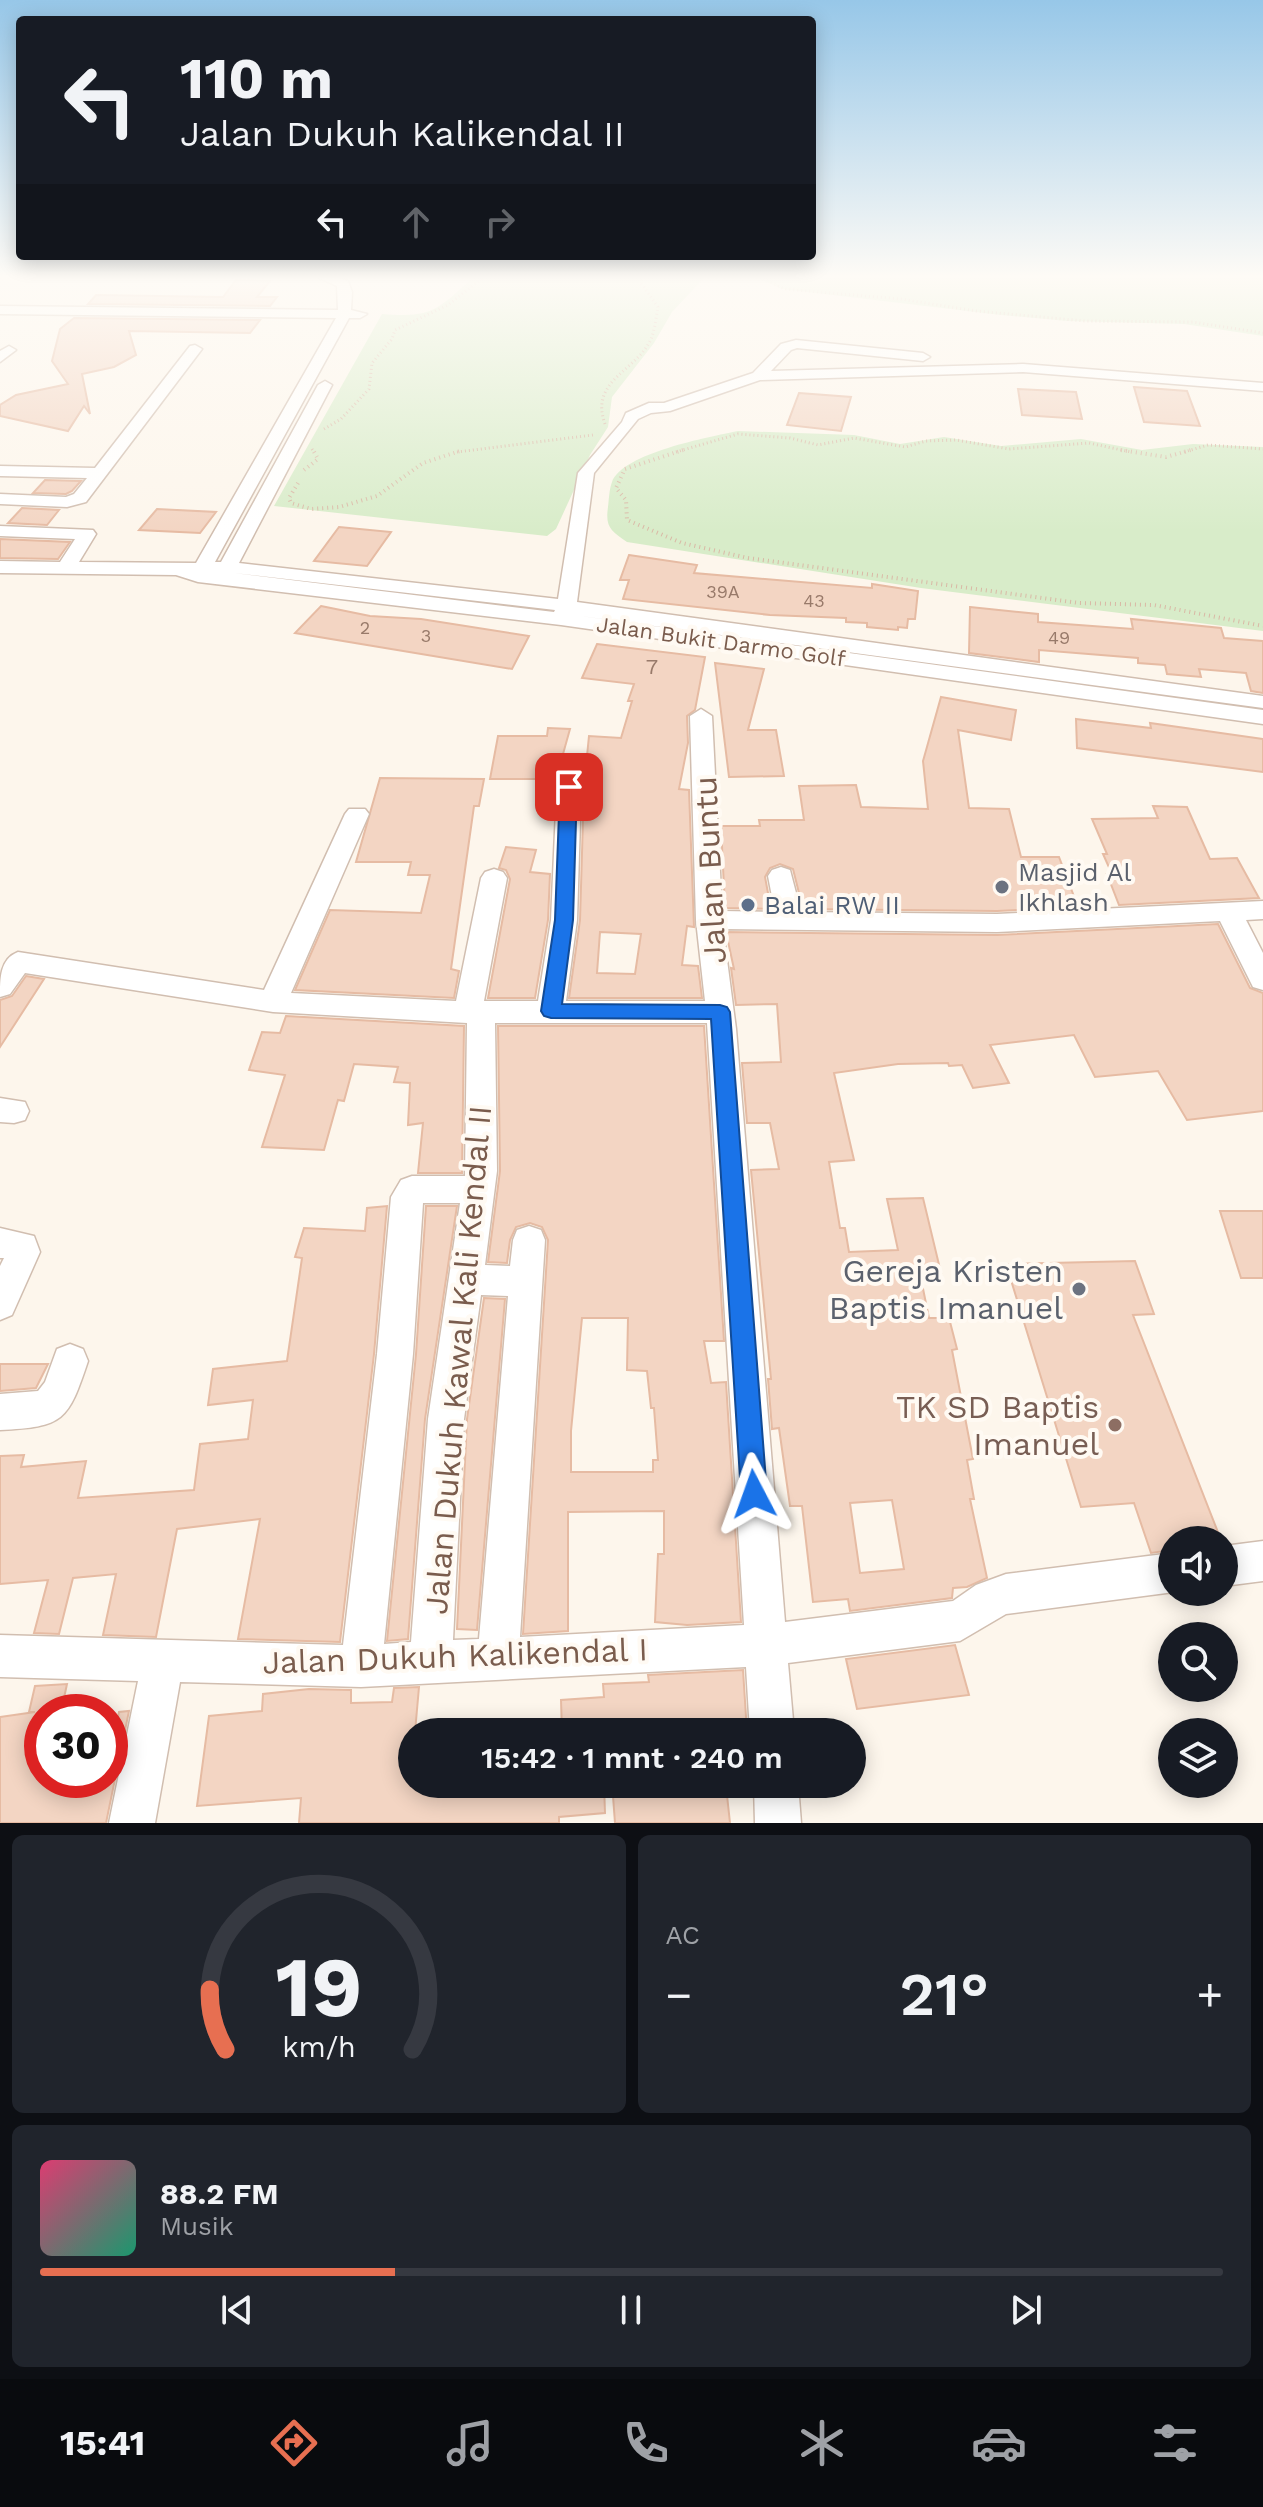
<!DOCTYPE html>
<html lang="id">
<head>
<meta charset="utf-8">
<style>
	body { margin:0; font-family:"Work Sans",sans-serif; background:#20242c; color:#f1f3f6; height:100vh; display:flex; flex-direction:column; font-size:30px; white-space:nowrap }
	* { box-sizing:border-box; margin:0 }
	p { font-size:26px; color:#9ea1a6 }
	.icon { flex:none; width:44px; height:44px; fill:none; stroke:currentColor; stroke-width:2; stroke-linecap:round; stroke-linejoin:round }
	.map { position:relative; height:1823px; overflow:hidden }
	.side { display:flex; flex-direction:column; gap:12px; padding:12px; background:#0d0f14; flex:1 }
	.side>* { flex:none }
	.banner { position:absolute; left:16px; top:16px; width:800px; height:244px; border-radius:8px; box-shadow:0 4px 20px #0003; background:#171b24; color:#f1f3f6; overflow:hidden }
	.fabs { position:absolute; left:1158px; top:1526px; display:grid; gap:16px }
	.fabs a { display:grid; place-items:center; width:80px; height:80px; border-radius:50%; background:#171b24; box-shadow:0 4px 20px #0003; font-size:40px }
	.speed { position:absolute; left:24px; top:1694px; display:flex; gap:16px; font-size:40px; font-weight:700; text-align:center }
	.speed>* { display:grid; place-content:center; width:104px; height:104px; border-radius:50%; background:#171b24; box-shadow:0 4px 20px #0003; line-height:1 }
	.speed .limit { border:12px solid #d22; background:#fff; color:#111 }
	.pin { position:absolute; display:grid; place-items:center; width:68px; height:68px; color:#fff; margin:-34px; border-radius:16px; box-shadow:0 4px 12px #0006 }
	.me { position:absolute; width:88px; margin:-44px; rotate:356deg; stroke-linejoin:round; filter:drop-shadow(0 0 6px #0008) }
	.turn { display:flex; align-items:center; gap:28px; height:168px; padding:0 32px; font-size:36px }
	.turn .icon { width:104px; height:104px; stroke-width:2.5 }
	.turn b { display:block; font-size:56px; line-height:68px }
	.lanes { display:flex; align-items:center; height:76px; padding:0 32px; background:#0003; justify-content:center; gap:40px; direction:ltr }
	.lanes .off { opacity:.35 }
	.big { font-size:60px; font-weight:600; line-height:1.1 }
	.side .card { flex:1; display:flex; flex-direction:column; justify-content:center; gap:12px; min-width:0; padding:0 28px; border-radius:12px; background:#20242c }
	.side .dial { align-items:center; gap:0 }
	.dial svg { height:208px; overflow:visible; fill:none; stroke:#363941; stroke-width:7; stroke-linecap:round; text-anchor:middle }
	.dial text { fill:#f1f3f6; stroke:none }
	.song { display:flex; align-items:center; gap:24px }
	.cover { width:96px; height:96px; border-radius:12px; background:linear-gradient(135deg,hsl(340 70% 55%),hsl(160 70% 35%)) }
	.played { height:8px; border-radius:4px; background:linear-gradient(90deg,#e76f51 30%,#363941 30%) }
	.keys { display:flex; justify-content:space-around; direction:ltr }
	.heat { display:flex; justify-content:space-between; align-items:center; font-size:44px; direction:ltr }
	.side .tiles { flex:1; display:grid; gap:12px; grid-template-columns:1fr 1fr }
	.card:last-child { grid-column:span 2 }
	.trip { position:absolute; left:398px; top:1718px; width:468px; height:80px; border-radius:40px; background:#171b24; box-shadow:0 4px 20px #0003; font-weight:600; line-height:80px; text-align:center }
	.dock { display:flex; height:128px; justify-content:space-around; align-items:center; background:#090b0e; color:#9ea1a6 }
	.dock .icon { width:56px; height:56px }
	.dock .current { color:#e76f51 }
	.dock b { font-size:36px; color:#f1f3f6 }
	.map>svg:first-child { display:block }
	.green { fill:#d8ecc9 }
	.building { fill:#f3d5c3; stroke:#e6bba3; stroke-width:2; fill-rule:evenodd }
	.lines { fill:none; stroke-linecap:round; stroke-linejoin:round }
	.minor-casing { stroke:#d1beb0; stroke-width:3 }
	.path-far1 { stroke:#d9b8a5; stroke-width:3; stroke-dasharray:1 3; stroke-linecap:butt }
	.path { stroke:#d9b8a5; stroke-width:4; stroke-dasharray:1 4; stroke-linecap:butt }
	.minor { fill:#fff; fill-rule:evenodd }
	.route { fill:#1a73e8; stroke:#114b97; stroke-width:2 }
	.worship-dot { fill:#6b7280; stroke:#fffaf3; stroke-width:3 }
	.service-dot { fill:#5c6f8a; stroke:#fffaf3; stroke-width:3 }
	.education-dot { fill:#8d6e63; stroke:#fffaf3; stroke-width:3 }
	.labels { text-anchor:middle; stroke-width:8; stroke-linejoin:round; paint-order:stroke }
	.far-number-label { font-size:18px; fill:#987a6a }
	.far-street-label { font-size:22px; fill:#7a5c4d; stroke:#fffaf3 }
	.number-label { font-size:22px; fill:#987a6a }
	.worship-label { font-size:26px; fill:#5b616d; stroke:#fffaf3; text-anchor:start }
	.service-label { font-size:26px; fill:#4e5e75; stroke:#fffaf3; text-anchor:start }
	.near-street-label { font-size:32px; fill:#7a5c4d; stroke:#fffaf3 }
	.near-worship-label { font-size:32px; fill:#5b616d; stroke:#fffaf3; text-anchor:end }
	.near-education-label { font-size:32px; fill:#785e54; stroke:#fffaf3; text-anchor:end }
</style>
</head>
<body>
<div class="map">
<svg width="1263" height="1823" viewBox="0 0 1263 1823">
	<rect width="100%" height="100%" fill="#fdf6ec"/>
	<g class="green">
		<path d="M474 277H705L672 312 654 343 612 397 608 427 590 455 556 529 547 536 274 506 382 314C434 318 436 310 474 277Z"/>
		<path d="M755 277H1263V336L1184 324 1067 321 1001 315 782 289Z"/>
		<path d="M738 431 854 435 900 444 944 437 1001 446 1081 439 1142 450 1193 444 1263 447V631L921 588 627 542C611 531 605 527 608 507 609 500 609 490 612 482 623 453 709 437 738 431Z"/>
	</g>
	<g class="building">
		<path d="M236 280 270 281 257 297H277L270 306 88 304 96 295 223 297Z"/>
		<path d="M74 318 260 320 250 333 129 331 136 355 114 367 82 374 90 414 84 406 68 431 0 416V405L16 395 68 384 52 361 60 329Z"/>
		<path d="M1134 387 1187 391 1200 426 1144 422Z"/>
		<path d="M1018 389 1076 392 1082 419 1022 415Z"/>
		<path d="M799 393 851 397 841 431 787 425Z"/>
		<path d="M45 480 81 481 72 491 66 494 33 493Z"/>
		<path d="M22 508 59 510 47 525 8 523Z"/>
		<path d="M157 509 216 512 200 533 139 530Z"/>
		<path d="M339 527 391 532 367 566 314 561Z"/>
		<path d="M0 539 70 542 58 559 0 558Z"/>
		<path d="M629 555 697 565 694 573 872 588V584L918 591 915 619H908L907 628 898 627V630L867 627V623L846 622V618L770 615 623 599 629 580H620Z"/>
		<path d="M321 606 370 616 421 619 529 636 512 669 295 633Z"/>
		<path d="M970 607 1038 614V622L1133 629 1131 619 1221 628 1224 638 1263 641V693L1251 691 1246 673 1199 669 1201 677 1167 674 1165 665 1138 663V658L1039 650V662L969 653Z"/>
		<path d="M597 644 705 657 695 710 687 716 688 743 679 789 689 790 694 927 687 926 682 965 698 966 702 998H569L580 920 584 786 589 736 621 738 632 701H628L634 684 582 678ZM600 932 641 934 635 974 597 973Z"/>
		<path d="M715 663 764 669 748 730H776L784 776 729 777Z"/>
		<path d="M941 697 1016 710 1011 740 958 730 969 808 1009 809 1021 857H1059L1078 907 997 911 803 909 793 869 780 864 770 868 765 877 771 909 725 908 721 826H760L759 820H804L799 786 856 785 861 807 928 809 923 761Z"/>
		<path d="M1076 719 1151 728 1150 723 1263 739V772L1077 748Z"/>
		<path d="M548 728 570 729 556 779H490L498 736H547Z"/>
		<path d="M380 778 484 779 479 806H474L451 969 459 971 454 998 295 990 330 910 421 913 430 875H408L411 862H356Z"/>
		<path d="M1153 806 1187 807 1210 859 1237 858 1259 898 1119 905 1107 874H1112L1103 854H1107L1092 819 1158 818Z"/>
		<path d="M506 847 536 850 530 872 550 874 548 920 535 998H488L510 879 506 870 499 868Z"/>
		<path d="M1218 924 1250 988 1263 993V1111L1187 1120 1158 1071 1095 1077 1074 1035 990 1045 1009 1083 973 1088 962 1065 949 1066 948 1063 898 1064 834 1073 854 1160 829 1162 840 1228H845L849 1252 898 1250 887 1199 923 1198 941 1273 920 1274 929 1318H949L957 1349 952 1350 973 1459 967 1460 974 1499H970L987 1578 967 1587 953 1588 952 1598 850 1611 848 1599 813 1602 802 1506H790L779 1428 772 1429 768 1379H771L751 1170 779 1169 770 1123H747L742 1063 781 1062 777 1004 736 1005 731 968 734 969 726 932 997 935ZM892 1500 904 1569 860 1573 850 1503Z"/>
		<path d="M26 976 44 979 0 1047V1000L12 996Z"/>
		<path d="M286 1016 464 1026 462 1173H418L423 1123 408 1125 410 1083 394 1082 398 1067 354 1064 344 1101 338 1100 324 1150 262 1147 285 1075 249 1070 262 1032 280 1033Z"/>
		<path d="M498 1026H704L724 1341H704L711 1383 726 1382 741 1622 687 1625 655 1622 658 1554H664V1511L568 1512V1631L523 1634 548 1240 542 1227 530 1223 516 1227 510 1240 507 1263 488 1262 500 1171ZM582 1318H628L627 1370 647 1371 651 1408H654L658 1460H653V1472H571V1431Z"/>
		<path d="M387 1206 374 1354 340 1642 238 1639 260 1519 177 1529 156 1637 103 1635 116 1574 73 1578 59 1634 34 1633 48 1580 0 1584V1456L24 1455 21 1467 86 1461 78 1498 194 1490 200 1444 248 1439 253 1400 208 1405 213 1369 287 1361 302 1258 295 1257 304 1228 365 1231 367 1208Z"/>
		<path d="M426 1206H457L425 1419 408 1639 387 1641 416 1354Z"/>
		<path d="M1220 1211H1263V1278H1241Z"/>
		<path d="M1135 1261 1154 1314 1133 1315 1221 1540H1172V1550L1151 1553 1134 1503 1081 1507 1006 1264Z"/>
		<path d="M484 1298 505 1299 477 1630 457 1629 467 1419Z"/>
		<path d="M0 1364H48L36 1388 0 1391Z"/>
		<path d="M955 1645 969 1695 857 1709 846 1659Z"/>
		<path d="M743 1670 747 1732H562L561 1700 604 1697 603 1684 649 1682 648 1675Z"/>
		<path d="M67 1684 61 1712H42V1780H110V1758L119 1712 129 1711 106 1823H0V1717L35 1712H29L35 1686Z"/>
		<path d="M419 1687 415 1732H412L410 1784H604L605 1813 559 1817V1823H299L301 1798 197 1806 209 1716 262 1711 263 1694 309 1689 351 1690V1703L392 1702 394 1688Z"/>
		<path d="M650 1784H686V1789L726 1786 730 1823H615L613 1796 650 1793Z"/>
	</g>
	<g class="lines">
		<g class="minor-casing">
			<g id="minor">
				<path d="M317 277H335L348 281 352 292 351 310 367 314 360 318H349L215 562H221L318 385 325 381 332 385 239 563 558 599 578 473 622 422 626 413 649 403H664L753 373 781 344 796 340 923 353 930 357 923 361 797 348 791 350 771 371 1023 364 1263 383V391L1023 372 760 380 670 411 651 413 638 419 594 473 577 602 1263 696V708L573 615 1263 710V724L561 625 198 582 176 575 0 573V561L60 562 75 539 0 536V526L93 530 96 534 79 562 196 563 336 318 0 314V306L338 310 337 286ZM234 573 555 610 554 612Z"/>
				<path d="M195 345 202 349 86 502 67 507 0 504V494L66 497 74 494 87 478 0 476V466L95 468 190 346Z"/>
				<path d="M9 346 16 350 0 362V351Z"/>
				<path d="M701 709 712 716 722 911 775 912 768 876 772 870 781 867 790 870 801 912 997 914 1263 901V919L1246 920 1263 953V990L1253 987 1220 921 997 932 723 929 736 1029 785 1622 953 1601 976 1585 1006 1574 1172 1553 1174 1592 1006 1614 960 1641 788 1663 794 1732H750L746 1667 361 1687 180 1682 155 1823H109L138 1681 0 1677V1635L343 1645 377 1354 391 1197 401 1180 412 1176H465L467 1023 273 1012 25 973 10 994 0 997C0 978 0 959 18 952L264 990 345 814 349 809H365L369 814 291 993 456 1001 481 878 485 872 494 869 503 872 507 878 484 1001H538L551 920 557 787 561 782H577L581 787 577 920 566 1001H705L696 920 690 716ZM495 1023H707L744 1625 520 1637 545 1240 541 1230 529 1226 517 1230 513 1240 510 1266 485 1265 497 1171ZM423 1203H460L428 1419 411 1642 384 1644 413 1354ZM481 1295 508 1296 479 1639 453 1640 464 1419Z"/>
				<path d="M0 1098 25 1102 29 1111 25 1120 14 1123 0 1122Z"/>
				<path d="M0 1228 34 1236 40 1252 12 1315 0 1320V1266L4 1258H0Z"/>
				<path d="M70 1344 83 1349 88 1361C68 1421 64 1427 0 1430V1394L38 1391 45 1382 57 1349Z"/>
				<path d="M1263 1541V1581L1224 1586V1546Z"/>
				<path d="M754 1784H798L801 1823H755Z"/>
			</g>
		</g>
		<g class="path-far1">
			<path d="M760 277 785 289 901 299 976 311 1085 321 1193 322 1263 333"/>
			<path d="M605 424C589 380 637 371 651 339 655 330 656 317 658 307L641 283 643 277"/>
			<path d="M324 429 341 419 369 389 372 363 392 339 395 330 448 305 484 277"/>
			<path d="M312 449 314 452"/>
			<path d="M457 452 593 435"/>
			<path d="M676 452 738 434 790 438 818 445 854 438 905 447 926 441 956 440 1009 449 1089 443 1131 452"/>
			<path d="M1184 452 1208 445 1263 449"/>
		</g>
		<g class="path">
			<path d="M683 450 625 469 616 488 626 500 627 520 682 543 748 558 1079 603 1154 605 1263 626"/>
			<path d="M1121 450 1166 457 1191 450"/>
			<path d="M304 470 318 459 313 450"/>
			<path d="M298 483 289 498 291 503 311 509 339 507 377 496 423 463 463 450"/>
		</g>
		<use href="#minor" class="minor"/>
	</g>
	<linearGradient id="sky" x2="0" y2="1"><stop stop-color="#97c7e8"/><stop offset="0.52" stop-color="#fefbf6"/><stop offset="1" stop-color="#fefbf6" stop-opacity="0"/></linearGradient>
	<rect width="1263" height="532" fill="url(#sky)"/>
	<path class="route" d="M569 781 577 787 573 920 562 1004 720 1005 727 1007 730 1012 767 1494 763 1504 754 1508 745 1504 741 1494 711 1019 551 1018 544 1016 541 1011 555 920 560 787Z"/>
	<g class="worship-dot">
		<circle cx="1002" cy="887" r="8"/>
		<circle cx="1079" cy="1289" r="8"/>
	</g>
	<circle class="service-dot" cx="748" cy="905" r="8"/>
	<circle class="education-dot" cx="1115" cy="1425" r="8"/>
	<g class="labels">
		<g class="far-number-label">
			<text x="723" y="598">39A</text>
			<text x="814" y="607">43</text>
			<text x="365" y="634">2</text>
			<text x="426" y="642">3</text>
			<text x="1059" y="644">49</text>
		</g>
		<g class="far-street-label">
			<text transform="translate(721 641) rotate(8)" y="8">Jalan Bukit Darmo Golf</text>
		</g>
		<g class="number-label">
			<text x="652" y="674">7</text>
		</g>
		<g class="worship-label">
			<text x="1018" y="881">Masjid Al<tspan x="1018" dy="30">Ikhlash</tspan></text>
		</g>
		<g class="service-label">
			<text x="764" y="914">Balai RW II</text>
		</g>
		<g class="near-street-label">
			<text transform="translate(710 870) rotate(-93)" y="11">Jalan Buntu</text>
			<text transform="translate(458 1360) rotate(-85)" y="11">Jalan Dukuh Kawal Kali Kendal II</text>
			<text transform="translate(455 1656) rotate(-2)" y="11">Jalan Dukuh Kalikendal I</text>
		</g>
		<g class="near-worship-label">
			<text x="1063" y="1282">Gereja Kristen<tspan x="1063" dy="37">Baptis Imanuel</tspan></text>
		</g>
		<g class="near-education-label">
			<text x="1099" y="1418">TK SD Baptis<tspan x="1099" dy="37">Imanuel</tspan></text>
		</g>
	</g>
</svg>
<div class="fabs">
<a><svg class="icon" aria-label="sound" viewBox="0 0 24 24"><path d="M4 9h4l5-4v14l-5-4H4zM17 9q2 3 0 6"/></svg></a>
<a><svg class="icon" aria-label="search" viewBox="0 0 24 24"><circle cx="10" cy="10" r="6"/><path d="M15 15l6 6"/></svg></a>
<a><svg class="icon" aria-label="layers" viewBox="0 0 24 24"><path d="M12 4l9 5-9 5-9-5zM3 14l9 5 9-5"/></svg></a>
</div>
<div class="speed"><div class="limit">30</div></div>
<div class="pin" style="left:569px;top:787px;background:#d93025"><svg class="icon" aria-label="arrive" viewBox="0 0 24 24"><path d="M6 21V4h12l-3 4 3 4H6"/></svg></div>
<svg class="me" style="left:754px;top:1494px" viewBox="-20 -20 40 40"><path d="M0-17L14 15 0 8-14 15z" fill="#1a73e8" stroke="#fff" stroke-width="4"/></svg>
<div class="trip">15:42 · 1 mnt · 240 m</div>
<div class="banner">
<div class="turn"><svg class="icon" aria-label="left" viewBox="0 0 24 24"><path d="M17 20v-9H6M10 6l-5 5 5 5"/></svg><div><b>110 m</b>Jalan Dukuh Kalikendal II</div></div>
<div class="lanes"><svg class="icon" aria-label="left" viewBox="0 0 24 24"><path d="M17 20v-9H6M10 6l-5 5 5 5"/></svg><svg class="icon off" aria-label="ahead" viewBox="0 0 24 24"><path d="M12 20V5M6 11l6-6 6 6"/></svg><svg class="icon off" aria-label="right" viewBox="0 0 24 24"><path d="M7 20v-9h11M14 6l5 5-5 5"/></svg></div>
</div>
</div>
<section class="side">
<div class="tiles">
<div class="card dial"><svg viewBox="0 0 100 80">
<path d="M14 69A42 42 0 1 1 86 69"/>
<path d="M14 69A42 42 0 0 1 8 46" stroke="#e76f51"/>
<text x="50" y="56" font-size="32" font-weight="700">19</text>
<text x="50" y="72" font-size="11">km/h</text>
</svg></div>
<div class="card"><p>AC</p>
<div class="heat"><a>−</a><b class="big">21°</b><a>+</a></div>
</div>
<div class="card">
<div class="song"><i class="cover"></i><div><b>88.2 FM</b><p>Musik</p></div></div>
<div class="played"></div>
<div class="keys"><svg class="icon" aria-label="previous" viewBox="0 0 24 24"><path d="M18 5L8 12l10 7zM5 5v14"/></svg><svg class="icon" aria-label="pause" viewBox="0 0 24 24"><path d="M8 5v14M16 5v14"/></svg><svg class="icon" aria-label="next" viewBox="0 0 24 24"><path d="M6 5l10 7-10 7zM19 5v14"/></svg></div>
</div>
</div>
</section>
<nav class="dock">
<b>15:41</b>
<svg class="icon current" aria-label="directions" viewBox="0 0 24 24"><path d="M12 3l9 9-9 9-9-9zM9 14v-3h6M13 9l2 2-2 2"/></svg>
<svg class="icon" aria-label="music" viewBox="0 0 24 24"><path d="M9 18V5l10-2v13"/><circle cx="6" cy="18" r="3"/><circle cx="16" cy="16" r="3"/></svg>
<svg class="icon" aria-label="phone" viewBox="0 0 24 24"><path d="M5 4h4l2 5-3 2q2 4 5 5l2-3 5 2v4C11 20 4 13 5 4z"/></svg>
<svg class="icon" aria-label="climate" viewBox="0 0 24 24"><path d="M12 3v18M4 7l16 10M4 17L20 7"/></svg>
<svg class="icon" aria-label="car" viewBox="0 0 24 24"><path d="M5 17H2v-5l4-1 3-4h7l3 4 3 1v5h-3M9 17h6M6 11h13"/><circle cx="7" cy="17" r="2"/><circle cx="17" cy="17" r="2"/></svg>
<svg class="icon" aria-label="filters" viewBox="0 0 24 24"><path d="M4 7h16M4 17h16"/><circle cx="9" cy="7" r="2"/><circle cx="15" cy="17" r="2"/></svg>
</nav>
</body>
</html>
